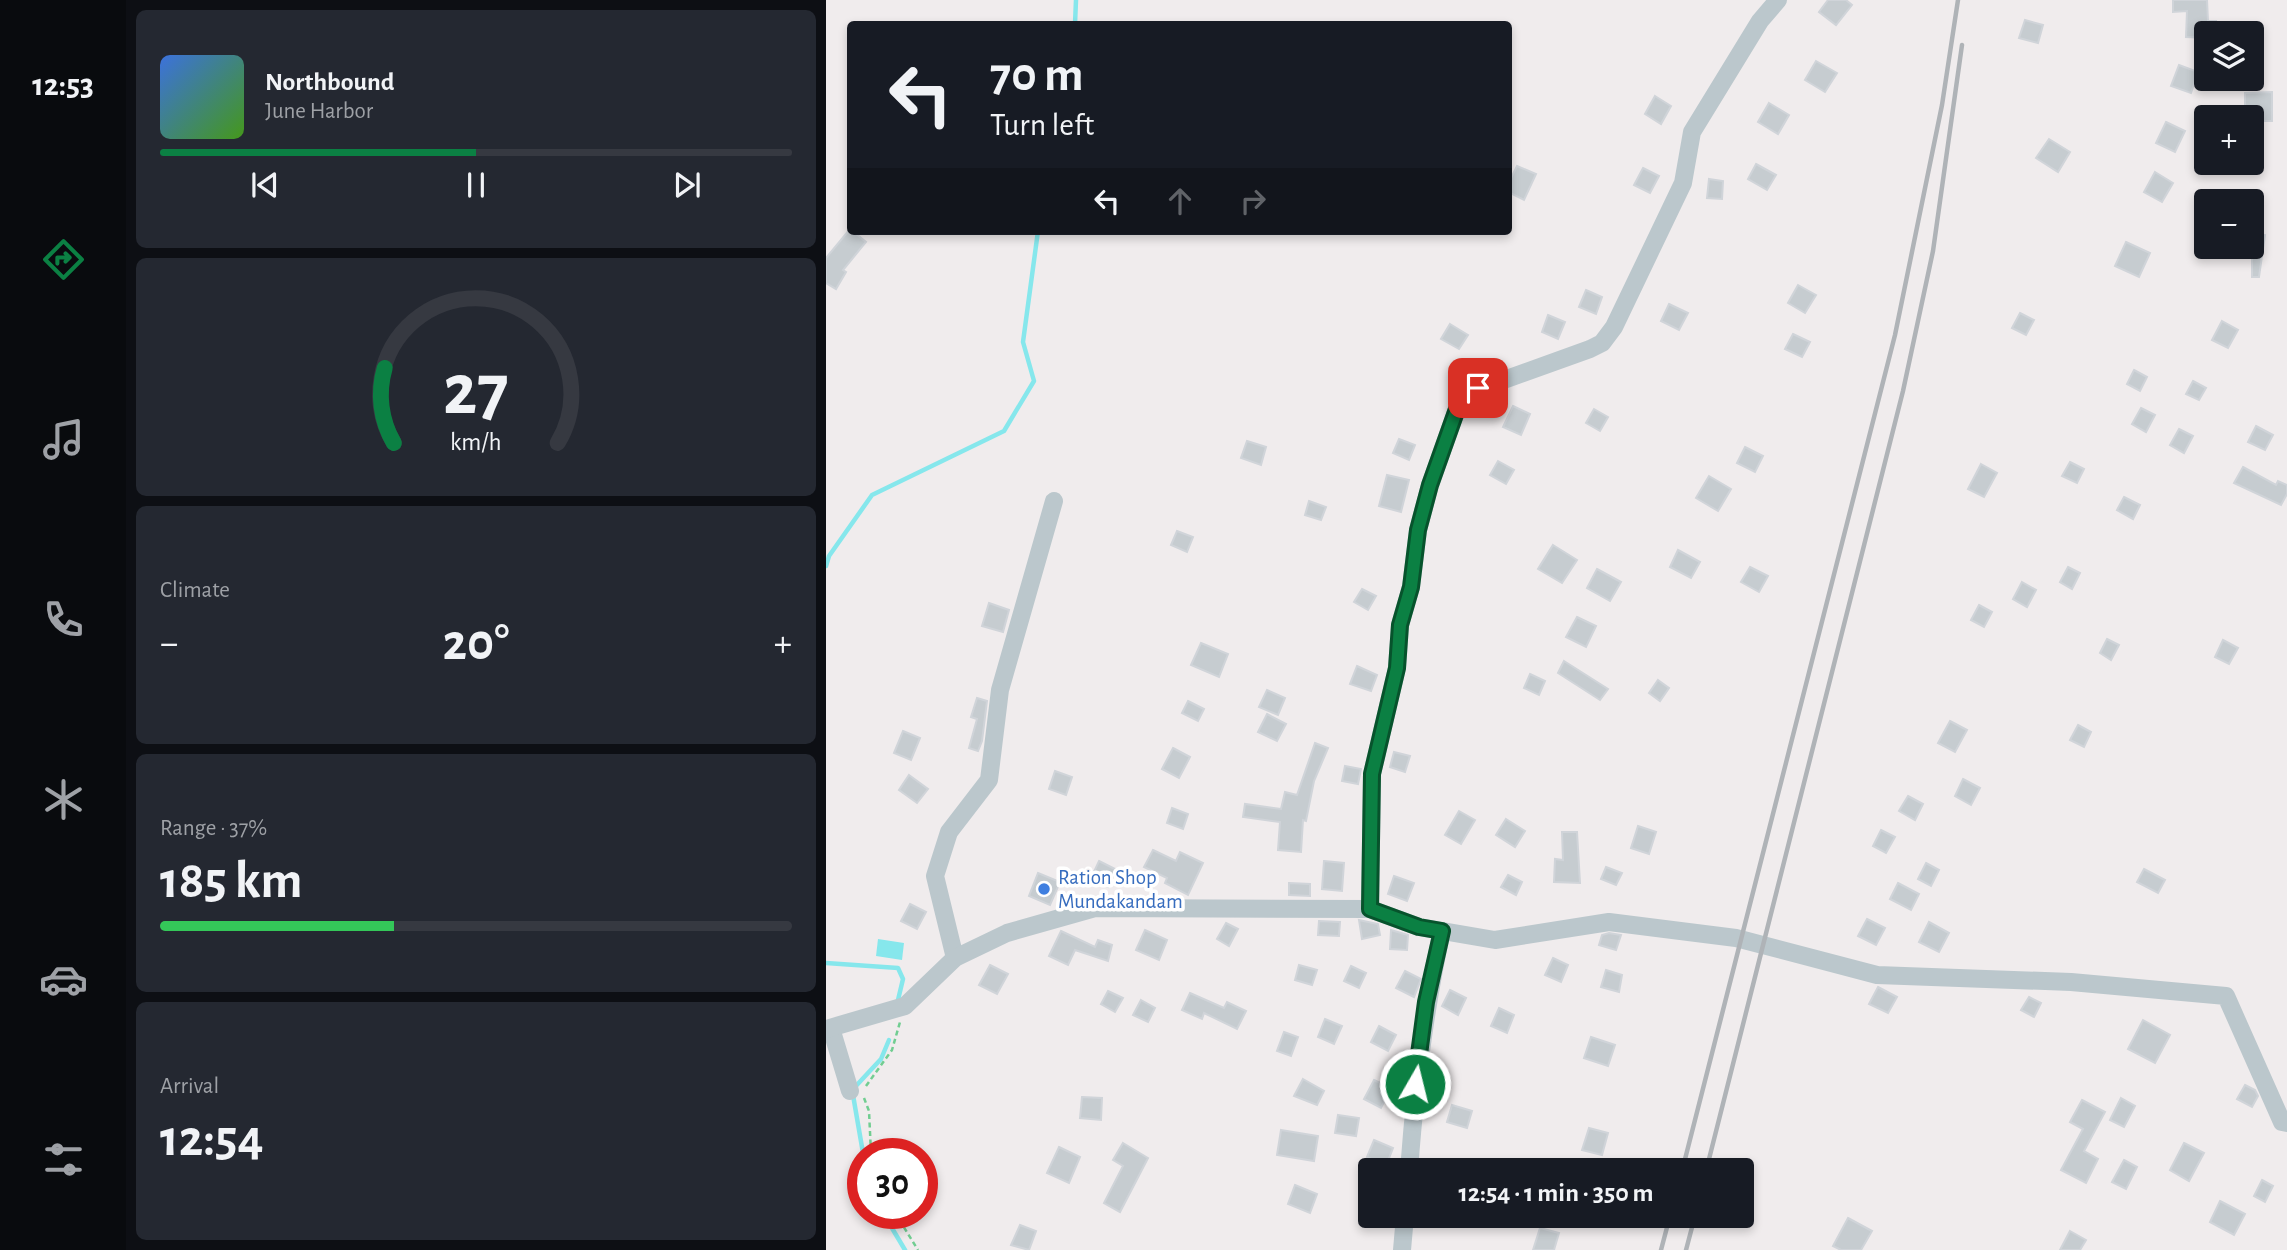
<!DOCTYPE html>
<html lang="en">
<head>
<meta charset="utf-8">
<style>
	body { margin:0; font-family:"Alegreya Sans",sans-serif; background:#242831; color:#f1f3f6; height:100vh; display:flex; flex-direction:column; font-size:26px; white-space:nowrap }
	* { box-sizing:border-box; margin:0 }
	p { font-size:23px; color:#9ea1a6 }
	.icon { flex:none; width:38px; height:38px; fill:none; stroke:currentColor; stroke-width:2; stroke-linecap:round; stroke-linejoin:round }
	.map { position:relative; flex:1; overflow:hidden }
	.details { display:flex; flex-direction:column; gap:10px; padding:10px; background:#0d0f14; width:700px }
	.details>* { flex:none }
	.guide { position:absolute; left:21px; top:21px; width:665px; height:214px; border-radius:7px; box-shadow:0 4px 10px #0003; background:#171b24; color:#f1f3f6; overflow:hidden }
	.buttons { position:absolute; left:1368px; top:21px; display:grid; gap:14px }
	.buttons a { display:grid; place-items:center; width:70px; height:70px; border-radius:7px; background:#171b24; box-shadow:0 4px 10px #0003; font-size:35px }
	.speed { position:absolute; left:21px; top:1138px; display:flex; gap:14px; font-size:35px; font-weight:700; text-align:center }
	.speed>* { display:grid; place-content:center; width:91px; height:91px; border-radius:50%; background:#171b24; box-shadow:0 4px 10px #0003; line-height:1 }
	.speed .limit { border:10px solid #d22; background:#fff; color:#111 }
	.pin { position:absolute; display:grid; place-items:center; width:60px; height:60px; color:#fff; margin:-30px; border-radius:14px; box-shadow:0 4px 10px #0006 }
	.me { position:absolute; width:77px; margin:-38px; rotate:8deg; stroke-linejoin:round; filter:drop-shadow(0 0 5px #0008) }
	.turn { display:flex; align-items:center; gap:24px; height:147px; padding:0 28px; font-size:32px }
	.turn .icon { width:91px; height:91px; stroke-width:2.5 }
	.turn b { display:block; font-size:49px; line-height:60px }
	.lanes { display:flex; align-items:center; height:66px; padding:0 28px; background:#0003; justify-content:center; gap:35px; direction:ltr }
	.lanes .off { opacity:.35 }
	.big { font-size:52px; font-weight:600; line-height:1.1 }
	.details .card { flex:1; display:flex; flex-direction:column; justify-content:center; gap:10px; min-width:0; padding:0 24px; border-radius:10px; background:#242831 }
	.details .dial { align-items:center; gap:0 }
	.dial svg { height:182px; overflow:visible; fill:none; stroke:#363941; stroke-width:7; stroke-linecap:round; text-anchor:middle }
	.dial text { fill:#f1f3f6; stroke:none }
	.song { display:flex; align-items:center; gap:21px }
	.cover { width:84px; height:84px; border-radius:10px; background:linear-gradient(135deg,hsl(220 70% 55%),hsl(100 70% 35%)) }
	.played { height:7px; border-radius:4px; background:linear-gradient(90deg,#0b8043 50%,#363941 50%) }
	.keys { display:flex; justify-content:space-around; direction:ltr }
	.heat { display:flex; justify-content:space-between; align-items:center; font-size:38px; direction:ltr }
	.charge { height:10px; border-radius:5px; background:linear-gradient(90deg,#34c759 37%,#363941 0) }
	.trip { position:absolute; left:532px; top:1158px; width:396px; height:70px; border-radius:7px; background:#171b24; box-shadow:0 4px 10px #0003; font-weight:600; line-height:70px; text-align:center }
	main { display:flex; flex:1; min-height:0 }
	.dock { display:flex; flex-direction:column; width:126px; justify-content:space-around; align-items:center; background:#090b0e; color:#9ea1a6 }
	.dock .icon { width:49px; height:49px }
	.dock .selected { color:#0b8043 }
	.dock b { font-size:32px; color:#f1f3f6 }
	.map>svg:first-child { display:block }
	.water { fill:#86e7ec }
	.lines { fill:none; stroke-linecap:round; stroke-linejoin:round }
	.stream { stroke:#86e7ec; stroke-width:4.5 }
	.building { fill:#c6ccd0; stroke:#d0d4d9; stroke-width:2 }
	.path { stroke:#71cd91; stroke-width:2.5; stroke-dasharray:5 3.5; stroke-linecap:butt }
	.minor { stroke:#bbc7cc; stroke-width:18 }
	.rail { stroke:#afb3b7; stroke-width:4.5 }
	.route-casing { stroke:#07532c; stroke-width:18 }
	.route { stroke:#0b8043; stroke-width:12 }
	.shop-dot { fill:#3f7fe0; stroke:#fff; stroke-width:2.5 }
	.labels { text-anchor:middle; stroke-width:7; stroke-linejoin:round; paint-order:stroke }
	.shop-label { font-size:21px; fill:#366cbe; stroke:#fff; text-anchor:start }
</style>
</head>
<body>
<main>
<nav class="dock">
<b>12:53</b>
<svg class="icon selected" aria-label="directions" viewBox="0 0 24 24"><path d="M12 3l9 9-9 9-9-9zM9 14v-3h6M13 9l2 2-2 2"/></svg>
<svg class="icon" aria-label="music" viewBox="0 0 24 24"><path d="M9 18V5l10-2v13"/><circle cx="6" cy="18" r="3"/><circle cx="16" cy="16" r="3"/></svg>
<svg class="icon" aria-label="phone" viewBox="0 0 24 24"><path d="M5 4h4l2 5-3 2q2 4 5 5l2-3 5 2v4C11 20 4 13 5 4z"/></svg>
<svg class="icon" aria-label="climate" viewBox="0 0 24 24"><path d="M12 3v18M4 7l16 10M4 17L20 7"/></svg>
<svg class="icon" aria-label="car" viewBox="0 0 24 24"><path d="M5 17H2v-5l4-1 3-4h7l3 4 3 1v5h-3M9 17h6M6 11h13"/><circle cx="7" cy="17" r="2"/><circle cx="17" cy="17" r="2"/></svg>
<svg class="icon" aria-label="filters" viewBox="0 0 24 24"><path d="M4 7h16M4 17h16"/><circle cx="9" cy="7" r="2"/><circle cx="15" cy="17" r="2"/></svg>
</nav>
<section class="details">
<div class="card">
<div class="song"><i class="cover"></i><div><b>Northbound</b><p>June Harbor</p></div></div>
<div class="played"></div>
<div class="keys"><svg class="icon" aria-label="previous" viewBox="0 0 24 24"><path d="M18 5L8 12l10 7zM5 5v14"/></svg><svg class="icon" aria-label="pause" viewBox="0 0 24 24"><path d="M8 5v14M16 5v14"/></svg><svg class="icon" aria-label="next" viewBox="0 0 24 24"><path d="M6 5l10 7-10 7zM19 5v14"/></svg></div>
</div>
<div class="card dial"><svg viewBox="0 0 100 80">
<path d="M14 69A42 42 0 1 1 86 69"/>
<path d="M14 69A42 42 0 0 1 10 36" stroke="#0b8043"/>
<text x="50" y="56" font-size="32" font-weight="700">27</text>
<text x="50" y="72" font-size="11">km/h</text>
</svg></div>
<div class="card"><p>Climate</p>
<div class="heat"><a>−</a><b class="big">20°</b><a>+</a></div>
</div>
<div class="card"><p>Range · 37%</p><b class="big">185 km</b><div class="charge"></div></div>
<div class="card"><p>Arrival</p><b class="big">12:54</b></div>
</section>
<div class="map">
<svg width="1461" height="1250" viewBox="0 0 1461 1250">
	<rect width="100%" height="100%" fill="#f0eced"/>
	<path class="water" d="M52 939 78 943 76 960 50 956Z"/>
	<g class="lines">
		<g class="stream">
			<path d="M249 24 250 0"/>
			<path d="M0 566 3 556 46 495 178 431 208 381 197 342 212 231"/>
			<path d="M0 963 72 968 77 979 72 1000"/>
			<path d="M29 1087 55 1059 63 1040"/>
			<path d="M27 1095 37 1153"/>
			<path d="M57 1213 79 1250"/>
		</g>
	</g>
	<g class="building">
		<path d="M1002 0H1020L1026 5 1010 25 993 12Z"/>
		<path d="M1347 0H1381L1382 21H1390L1389 33H1381V38L1360 37 1361 11 1347 12Z"/>
		<path d="M1199 20 1217 25 1212 43 1193 38Z"/>
		<path d="M990 61 1011 73 999 92 979 80Z"/>
		<path d="M1353 65 1372 72 1365 93 1345 86Z"/>
		<path d="M1446 92V121H1426V117H1419V93Z"/>
		<path d="M829 96 845 106 835 124 819 114Z"/>
		<path d="M943 103 963 115 952 134 932 122Z"/>
		<path d="M1340 122 1359 131 1349 152 1330 143Z"/>
		<path d="M1223 139 1244 152 1232 172 1210 158Z"/>
		<path d="M930 164 950 175 941 190 922 179Z"/>
		<path d="M691 166 710 174 698 200 682 192V184Z"/>
		<path d="M817 168 833 176 824 193 808 185Z"/>
		<path d="M1329 172 1347 183 1336 202 1318 192Z"/>
		<path d="M883 179 897 181 896 199 881 198Z"/>
		<path d="M24 229 40 242 17 270 20 272 10 289 0 283V258Z"/>
		<path d="M1426 233 1439 235 1433 277H1426V258L1398 254V247H1426Z"/>
		<path d="M1300 242 1324 253 1313 277 1289 266Z"/>
		<path d="M972 285 990 295 979 313 962 303Z"/>
		<path d="M760 290 776 297 770 314 753 307Z"/>
		<path d="M843 304 862 313 853 330 835 321Z"/>
		<path d="M1194 313 1208 320 1200 335 1186 328Z"/>
		<path d="M722 315 739 322 732 339 716 332Z"/>
		<path d="M1396 321 1412 330 1402 348 1386 340Z"/>
		<path d="M624 324 642 335 633 349 615 339Z"/>
		<path d="M967 334 984 342 976 357 959 349Z"/>
		<path d="M1308 370 1321 377 1314 391 1301 384Z"/>
		<path d="M1367 381 1380 388 1373 400 1360 394Z"/>
		<path d="M687 406 704 414 695 435 677 427Z"/>
		<path d="M1315 408 1329 415 1320 432 1306 424Z"/>
		<path d="M768 409 782 417 774 431 760 423Z"/>
		<path d="M1430 426 1447 435 1439 450 1422 442Z"/>
		<path d="M1353 429 1367 436 1358 453 1344 445Z"/>
		<path d="M573 439 589 445 583 460 567 453Z"/>
		<path d="M421 441 440 447 435 465 415 458Z"/>
		<path d="M919 447 937 456 929 472 911 463Z"/>
		<path d="M672 461 688 470 680 484 664 475Z"/>
		<path d="M1244 462 1258 469 1251 483 1236 476Z"/>
		<path d="M1155 464 1171 473 1158 497 1142 489Z"/>
		<path d="M1417 467 1450 485 1452 481 1461 485V494L1455 505 1408 483Z"/>
		<path d="M561 475 583 480 575 512 553 506Z"/>
		<path d="M883 476 905 489 892 511 870 498Z"/>
		<path d="M1298 497 1314 505 1307 519 1291 510Z"/>
		<path d="M483 501 500 507 495 520 479 515Z"/>
		<path d="M351 531 367 537 361 552 345 545Z"/>
		<path d="M727 545 751 560 736 583 712 569Z"/>
		<path d="M852 550 874 562 865 578 844 567Z"/>
		<path d="M924 567 942 576 933 592 915 582Z"/>
		<path d="M1242 567 1254 573 1246 589 1234 582Z"/>
		<path d="M771 569 795 582 784 601 761 588Z"/>
		<path d="M1196 582 1210 590 1201 607 1187 599Z"/>
		<path d="M536 589 550 596 542 610 528 602Z"/>
		<path d="M163 603 183 610 177 632 156 626Z"/>
		<path d="M1153 605 1166 612 1158 627 1145 620Z"/>
		<path d="M751 617 770 626 760 647 740 637Z"/>
		<path d="M1281 639 1293 645 1285 660 1274 653Z"/>
		<path d="M1397 640 1412 648 1403 664 1389 657Z"/>
		<path d="M375 643 402 654 393 677 365 665Z"/>
		<path d="M738 661 782 689 774 700 732 673Z"/>
		<path d="M531 666 551 675 545 691 524 684Z"/>
		<path d="M704 674 719 681 713 695 698 688Z"/>
		<path d="M832 680 843 688 834 701 823 693Z"/>
		<path d="M441 690 459 698 452 715 433 707Z"/>
		<path d="M151 698 161 701 156 741 152 751 143 748 151 719 145 717Z"/>
		<path d="M362 701 378 709 372 721 356 713Z"/>
		<path d="M441 714 460 724 451 741 432 732Z"/>
		<path d="M1124 721 1141 730 1129 752 1112 743Z"/>
		<path d="M1252 725 1265 732 1258 747 1244 740Z"/>
		<path d="M77 731 94 738 85 760 68 753Z"/>
		<path d="M489 743 502 748 488 781 480 821 477 820 475 852 452 850 454 822 417 817 419 804 455 809 459 792 471 795Z"/>
		<path d="M347 748 364 757 353 778 336 769Z"/>
		<path d="M568 752 584 756 579 772 564 767Z"/>
		<path d="M519 766 535 769 532 784 516 781Z"/>
		<path d="M229 771 246 777 240 795 223 789Z"/>
		<path d="M83 775 102 789 91 803 73 790Z"/>
		<path d="M1137 779 1154 788 1145 805 1129 796Z"/>
		<path d="M1082 796 1097 804 1089 820 1073 811Z"/>
		<path d="M346 808 362 814 357 829 341 823Z"/>
		<path d="M633 811 649 820 635 844 619 835Z"/>
		<path d="M680 819 699 831 689 847 670 835Z"/>
		<path d="M812 826 830 832 823 854 805 848Z"/>
		<path d="M1055 830 1069 837 1060 853 1047 846Z"/>
		<path d="M736 832H751L754 883 728 882 729 859 737 860Z"/>
		<path d="M327 850 350 861 354 852 377 863 362 895 339 883 341 878 318 867Z"/>
		<path d="M273 861 291 870 282 887 265 878Z"/>
		<path d="M498 861 518 863 516 891 496 889Z"/>
		<path d="M1100 863 1113 870 1105 886 1092 879Z"/>
		<path d="M780 867 796 873 790 885 775 879Z"/>
		<path d="M1318 869 1339 880 1332 893 1311 882Z"/>
		<path d="M212 873 234 882 224 905 203 896Z"/>
		<path d="M682 875 696 882 690 895 675 887Z"/>
		<path d="M568 876 588 883 581 901 562 894Z"/>
		<path d="M463 883 484 884V896L463 895Z"/>
		<path d="M1072 883 1093 894 1085 910 1064 899Z"/>
		<path d="M84 904 100 912 91 929 75 921Z"/>
		<path d="M1041 919 1059 928 1050 945 1032 936Z"/>
		<path d="M533 920 552 924 554 935 536 939Z"/>
		<path d="M493 921 514 922 513 936 492 935Z"/>
		<path d="M1103 922 1123 933 1113 952 1093 942Z"/>
		<path d="M400 923 412 929 403 946 391 939Z"/>
		<path d="M319 930 341 940 333 960 310 950Z"/>
		<path d="M565 930 582 935 581 950 564 949Z"/>
		<path d="M235 931 269 947 272 940 286 945 282 961 249 950 242 965 223 956Z"/>
		<path d="M783 933 795 935 790 950 773 945 776 935Z"/>
		<path d="M727 958 742 965 735 982 719 975Z"/>
		<path d="M164 965 182 974 171 994 153 985Z"/>
		<path d="M473 965 491 970 486 985 469 980Z"/>
		<path d="M525 966 540 973 533 988 518 981Z"/>
		<path d="M780 970 796 975 793 992 775 987Z"/>
		<path d="M579 971 595 979 588 997 570 988Z"/>
		<path d="M1052 987 1071 997 1062 1013 1043 1004Z"/>
		<path d="M624 990 640 998 632 1015 616 1006Z"/>
		<path d="M282 991 297 998 289 1012 275 1004Z"/>
		<path d="M364 993 398 1008 401 1002 420 1011 411 1029 378 1013 376 1019 356 1010Z"/>
		<path d="M1203 997 1215 1003 1208 1017 1195 1010Z"/>
		<path d="M315 1000 329 1008 322 1022 307 1015Z"/>
		<path d="M673 1008 688 1015 681 1033 665 1026Z"/>
		<path d="M499 1019 516 1026 508 1044 492 1037Z"/>
		<path d="M1317 1020 1344 1035 1329 1063 1302 1049Z"/>
		<path d="M553 1026 570 1035 562 1051 545 1042Z"/>
		<path d="M458 1032 472 1037 465 1056 451 1051Z"/>
		<path d="M765 1037 789 1045 782 1066 758 1058Z"/>
		<path d="M477 1079 498 1091 491 1105 468 1096Z"/>
		<path d="M548 1080 565 1088 555 1108 538 1099Z"/>
		<path d="M1419 1085 1429 1090 1432 1096 1426 1107 1411 1099Z"/>
		<path d="M256 1097 276 1098 275 1120 254 1118Z"/>
		<path d="M1295 1098 1309 1106 1298 1127 1284 1120Z"/>
		<path d="M1256 1100 1279 1112 1258 1151 1272 1159 1260 1183 1235 1170 1257 1129 1244 1122Z"/>
		<path d="M626 1105 646 1111 641 1128 621 1122Z"/>
		<path d="M512 1115 533 1118 530 1136 509 1133Z"/>
		<path d="M763 1128 782 1133 776 1155 756 1150Z"/>
		<path d="M455 1130 492 1136 488 1161 451 1155Z"/>
		<path d="M548 1140 567 1148 560 1166 541 1157Z"/>
		<path d="M297 1143 322 1158 294 1212 278 1203 297 1166 287 1160Z"/>
		<path d="M1358 1143 1378 1153 1363 1181 1344 1170Z"/>
		<path d="M233 1147 254 1157 243 1183 221 1173Z"/>
		<path d="M1298 1160 1311 1167 1300 1189 1286 1182Z"/>
		<path d="M1436 1180 1447 1186 1439 1202 1428 1196Z"/>
		<path d="M469 1185 491 1194 484 1213 462 1204Z"/>
		<path d="M1394 1201 1419 1214 1408 1235 1384 1222Z"/>
		<path d="M1022 1218 1046 1231 1035 1250H1015L1007 1246Z"/>
		<path d="M194 1225 210 1231 203 1250 185 1245Z"/>
		<path d="M714 1228 733 1233 728 1250H707Z"/>
		<path d="M1244 1231 1260 1240 1254 1250H1234Z"/>
	</g>
	<g class="lines">
		<g class="path">
			<path d="M40 1086 66 1050 74 1022"/>
			<path d="M38 1098 43 1111 45 1153"/>
			<path d="M69 1213 92 1250"/>
		</g>
		<g class="minor">
			<path d="M544 909 546 774 571 668 574 625 585 587 592 530 604 485 636 395 764 349 776 343 788 327 857 183 866 132 934 21 952 0"/>
			<path d="M129 958 109 876 123 832 163 780 174 690 228 501"/>
			<path d="M5 1028 24 1091"/>
			<path d="M0 1029 79 1006 129 958 181 933 269 908 544 909 593 927 669 940 783 922 910 938 1051 975 1245 982 1400 996 1456 1122 1461 1123"/>
			<path d="M583 1171C589 1088 598 1011 616 931"/>
			<path d="M576 1250 579 1216"/>
		</g>
		<g class="rail">
			<path d="M856 1171 1069 335 1116 105 1132 0"/>
			<path d="M880 1171 1077 391 1107 251 1136 45"/>
			<path d="M835 1250 844 1216"/>
			<path d="M860 1250 869 1216"/>
		</g>
	</g>
	<g class="lines">
		<g class="route-casing">
			<path id="route" d="M589 1084 600 1002 616 931 593 927 544 909 546 774 571 668 574 625 585 587 592 530 604 485 636 395 652 388"/>
		</g>
		<use href="#route" class="route"/>
	</g>
	<circle class="shop-dot" cx="218" cy="889" r="7"/>
	<g class="labels">
		<g class="shop-label">
			<text x="232" y="884">Ration Shop<tspan x="232" dy="24">Mundakandam</tspan></text>
		</g>
	</g>
</svg>
<div class="buttons">
<a><svg class="icon" aria-label="layers" viewBox="0 0 24 24"><path d="M12 4l9 5-9 5-9-5zM3 14l9 5 9-5"/></svg></a>
<a>+</a>
<a>−</a>
</div>
<div class="speed"><div class="limit">30</div></div>
<div class="pin" style="left:652px;top:388px;background:#d93025"><svg class="icon" aria-label="arrive" viewBox="0 0 24 24"><path d="M6 21V4h12l-3 4 3 4H6"/></svg></div>
<svg class="me" style="left:589px;top:1084px" viewBox="-20 -20 40 40"><circle r="17" fill="#0b8043" stroke="#fff" stroke-width="3"/><path d="M0-11L8 9 0 5-8 9z" fill="#fff"/></svg>
<div class="trip">12:54 · 1 min · 350 m</div>
<div class="guide">
<div class="turn"><svg class="icon" aria-label="left" viewBox="0 0 24 24"><path d="M17 20v-9H6M10 6l-5 5 5 5"/></svg><div><b>70 m</b>Turn left</div></div>
<div class="lanes"><svg class="icon" aria-label="left" viewBox="0 0 24 24"><path d="M17 20v-9H6M10 6l-5 5 5 5"/></svg><svg class="icon off" aria-label="ahead" viewBox="0 0 24 24"><path d="M12 20V5M6 11l6-6 6 6"/></svg><svg class="icon off" aria-label="right" viewBox="0 0 24 24"><path d="M7 20v-9h11M14 6l5 5-5 5"/></svg></div>
</div>
</div>
</main>
</body>
</html>
